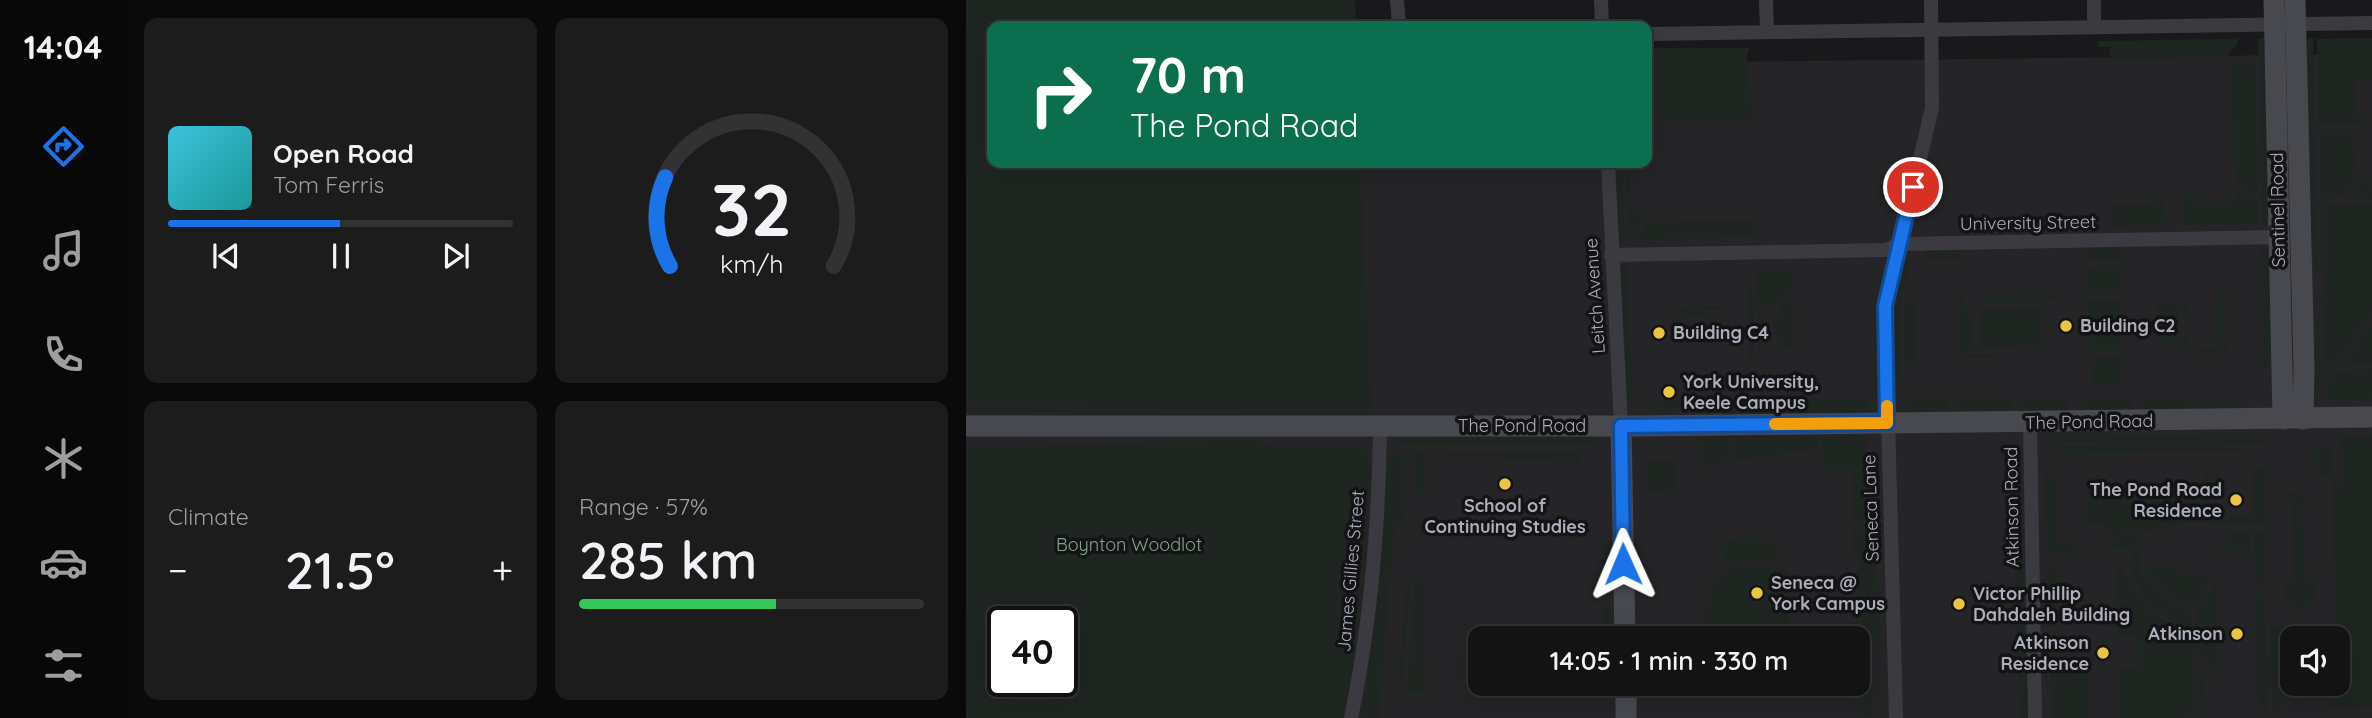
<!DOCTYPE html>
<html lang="en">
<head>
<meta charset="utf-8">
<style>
	body { margin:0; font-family:Quicksand,sans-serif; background:#1c1c1d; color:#f1f3f6; height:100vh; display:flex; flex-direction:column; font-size:26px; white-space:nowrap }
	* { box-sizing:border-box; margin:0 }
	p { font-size:23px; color:#9d9ea0 }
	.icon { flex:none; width:38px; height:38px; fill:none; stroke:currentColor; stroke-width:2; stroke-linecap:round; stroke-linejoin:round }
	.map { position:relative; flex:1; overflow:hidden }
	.side { display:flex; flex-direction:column; gap:18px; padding:18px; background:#0a0a0b; width:840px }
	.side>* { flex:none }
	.guide { position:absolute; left:21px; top:21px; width:665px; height:147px; border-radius:14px; box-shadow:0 7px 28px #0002,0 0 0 2px #323234; background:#0b6e4f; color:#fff; overflow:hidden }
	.controls { position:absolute; left:1314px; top:626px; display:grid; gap:14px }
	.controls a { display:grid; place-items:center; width:70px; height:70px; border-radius:14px; background:#131314; box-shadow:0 7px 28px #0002,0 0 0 2px #323234; font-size:35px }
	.speed { position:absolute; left:21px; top:606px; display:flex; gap:14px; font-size:35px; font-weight:700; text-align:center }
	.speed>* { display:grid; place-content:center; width:91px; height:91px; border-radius:50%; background:#131314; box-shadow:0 7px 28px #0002,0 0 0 2px #323234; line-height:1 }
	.speed .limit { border:4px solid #111; border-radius:10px; background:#fff; color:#111 }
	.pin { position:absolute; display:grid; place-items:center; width:60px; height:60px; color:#fff; margin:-30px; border:4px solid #fff; border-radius:50%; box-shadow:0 2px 7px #0007 }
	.me { position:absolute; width:77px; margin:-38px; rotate:359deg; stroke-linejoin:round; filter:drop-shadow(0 0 5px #0008) }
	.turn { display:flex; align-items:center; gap:24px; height:147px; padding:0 28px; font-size:32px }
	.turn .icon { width:91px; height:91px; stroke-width:2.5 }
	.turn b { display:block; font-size:49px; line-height:60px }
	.big { font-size:52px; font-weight:600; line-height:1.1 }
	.side .card { flex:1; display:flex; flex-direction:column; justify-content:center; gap:10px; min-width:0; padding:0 24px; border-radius:14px; background:#1c1c1d }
	.side .dial { align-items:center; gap:0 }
	.dial svg { height:182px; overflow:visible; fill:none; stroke:#323234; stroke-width:7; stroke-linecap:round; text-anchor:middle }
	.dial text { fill:#f1f3f6; stroke:none }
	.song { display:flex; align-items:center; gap:21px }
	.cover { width:84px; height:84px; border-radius:10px; background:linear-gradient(135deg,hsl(190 70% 55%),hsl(180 70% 35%)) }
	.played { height:7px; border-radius:4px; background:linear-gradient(90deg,#1a73e8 50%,#323234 50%) }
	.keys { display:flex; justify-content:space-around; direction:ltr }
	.heat { display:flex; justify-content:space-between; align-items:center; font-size:38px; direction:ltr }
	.charge { height:10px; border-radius:5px; background:linear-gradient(90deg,#34c759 57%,#323234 0) }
	.side .tiles { flex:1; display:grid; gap:18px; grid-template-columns:repeat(2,1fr) }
	.trip { position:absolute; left:502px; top:626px; width:402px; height:70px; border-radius:14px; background:#131314; box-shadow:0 7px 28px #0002,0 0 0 2px #323234; font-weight:600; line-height:70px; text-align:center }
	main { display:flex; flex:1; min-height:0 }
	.tabs { display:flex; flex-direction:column; width:126px; justify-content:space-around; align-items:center; background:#080808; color:#9d9ea0 }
	.tabs .icon { width:49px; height:49px }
	.tabs .current { color:#1a73e8 }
	.tabs b { font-size:32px; color:#f1f3f6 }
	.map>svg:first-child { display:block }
	.built { fill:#252528; fill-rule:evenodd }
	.green { fill:#1f2621; fill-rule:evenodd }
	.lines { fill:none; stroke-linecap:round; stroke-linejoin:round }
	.street { stroke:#3a3a40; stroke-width:14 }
	.secondary { stroke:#48494f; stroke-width:21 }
	.route-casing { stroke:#114b97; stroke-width:18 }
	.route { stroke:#1a73e8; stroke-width:12 }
	.slow { stroke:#f59e0b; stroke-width:12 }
	.poi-dot { fill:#eac541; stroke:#141416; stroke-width:2.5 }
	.labels { text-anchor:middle; stroke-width:7; stroke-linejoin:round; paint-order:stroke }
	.street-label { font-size:18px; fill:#acaeba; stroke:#141416 }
	.poi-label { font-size:18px; font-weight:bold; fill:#acaeba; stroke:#141416; text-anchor:start }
	.park-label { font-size:18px; fill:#84a489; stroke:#141416 }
</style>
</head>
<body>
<main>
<nav class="tabs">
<b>14:04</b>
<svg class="icon current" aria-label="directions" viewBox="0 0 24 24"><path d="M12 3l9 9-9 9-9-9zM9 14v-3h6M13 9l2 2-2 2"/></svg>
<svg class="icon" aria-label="music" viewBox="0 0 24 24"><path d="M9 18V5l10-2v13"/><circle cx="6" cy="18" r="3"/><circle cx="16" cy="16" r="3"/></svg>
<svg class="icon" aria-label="phone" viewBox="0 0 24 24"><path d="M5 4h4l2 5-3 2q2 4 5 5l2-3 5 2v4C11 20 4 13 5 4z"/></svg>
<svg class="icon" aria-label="climate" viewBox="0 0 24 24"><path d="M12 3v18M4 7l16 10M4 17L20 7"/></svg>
<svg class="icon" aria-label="car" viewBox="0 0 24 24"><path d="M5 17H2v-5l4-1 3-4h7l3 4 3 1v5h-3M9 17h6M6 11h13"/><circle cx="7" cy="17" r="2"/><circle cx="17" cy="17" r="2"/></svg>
<svg class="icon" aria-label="filters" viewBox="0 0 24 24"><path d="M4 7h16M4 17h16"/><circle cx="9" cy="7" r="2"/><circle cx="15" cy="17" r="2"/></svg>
</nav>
<section class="side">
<div class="tiles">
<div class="card">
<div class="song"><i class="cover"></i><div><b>Open Road</b><p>Tom Ferris</p></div></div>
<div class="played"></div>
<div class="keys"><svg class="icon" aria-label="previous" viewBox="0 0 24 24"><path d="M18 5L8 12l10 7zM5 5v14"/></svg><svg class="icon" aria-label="pause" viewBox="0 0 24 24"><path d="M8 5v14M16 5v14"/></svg><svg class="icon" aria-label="next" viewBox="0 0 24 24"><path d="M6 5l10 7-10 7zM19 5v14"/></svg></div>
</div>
<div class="card dial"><svg viewBox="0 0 100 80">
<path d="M14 69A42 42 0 1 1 86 69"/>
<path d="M14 69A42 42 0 0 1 12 30" stroke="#1a73e8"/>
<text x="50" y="56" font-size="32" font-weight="700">32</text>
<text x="50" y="72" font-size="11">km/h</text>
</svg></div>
<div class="card"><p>Climate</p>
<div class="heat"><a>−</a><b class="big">21.5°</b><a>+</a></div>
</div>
<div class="card"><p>Range · 57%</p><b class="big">285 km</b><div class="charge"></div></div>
</div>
</section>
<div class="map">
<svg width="1406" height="718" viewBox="0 0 1406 718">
	<rect width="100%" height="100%" fill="#19191b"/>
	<path class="built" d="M1406 54V718H0V58L26 163H681V63ZM37 621H96V681H37ZM514 639H892V684H514ZM1326 639H1372V684H1326Z"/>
	<g class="green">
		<path d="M0 0H389L390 26H26V163H394L405 409 201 410 0 402Z"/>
		<path d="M1298 38 1304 221 1296 231 1292 39Z"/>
		<path d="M1343 38H1347L1349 125H1342L1340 44Z"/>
		<path d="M1406 38V79L1389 80 1391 116 1406 125H1353L1351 39Z"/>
		<path d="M1272 39V43L1261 56 1145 61 1143 47H1132V41Z"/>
		<path d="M681 48H783L781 54 786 119 681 121Z"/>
		<path d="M1285 55H1289L1291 194 1289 197 1269 183 1265 61 1276 66Z"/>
		<path d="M1354 129H1387C1387 161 1399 198 1355 199Z"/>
		<path d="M1342 130H1349L1350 200H1343Z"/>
		<path d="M649 163H656L659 247 653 242Z"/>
		<path d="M660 163H676L664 165V210H675V222L664 239Z"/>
		<path d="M1405 174 1406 199 1386 198 1385 194 1389 188 1392 177H1404Z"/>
		<path d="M1269 189 1291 203 1292 223 1217 225 1218 195 1227 194 1228 203 1269 202Z"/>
		<path d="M1190 194 1197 196 1199 199 1200 225 1142 227 1145 223 1147 205 1190 204Z"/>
		<path d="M1343 204H1350L1353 273H1350L1344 234Z"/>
		<path d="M1406 204V315L1367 367 1363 369 1358 366 1356 292 1359 291V273H1356L1355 206Z"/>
		<path d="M788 221 787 236 736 238 735 234H729L728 238 670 240 680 222Z"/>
		<path d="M1296 245 1303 249 1308 351 1303 352V368H1298Z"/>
		<path d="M1155 246 1156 259H1121L1120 247Z"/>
		<path d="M994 250V259L957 260V251Z"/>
		<path d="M946 255 934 306 936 391 931 392C930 363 922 273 946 255Z"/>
		<path d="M660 262 667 400 660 401 654 273 656 266Z"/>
		<path d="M917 266 918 274 912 313 913 393H910L908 311Z"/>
		<path d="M1153 266 1154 294 1122 295V267Z"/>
		<path d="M815 270 826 272V288L819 292 809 306H791L790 271Z"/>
		<path d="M786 285 788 366 784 367 782 286Z"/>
		<path d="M1251 290H1259L1260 352 1228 353V349L1252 348Z"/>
		<path d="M1091 294V301L1020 303V296Z"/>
		<path d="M826 296 828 346 821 349 814 344 807 324 818 302Z"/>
		<path d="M993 296H999L1002 315H1004L1005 343H1002L1003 354H1030V358H994Z"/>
		<path d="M1153 299 1155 351H1123L1122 300Z"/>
		<path d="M948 300 949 361H939L938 314 940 301Z"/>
		<path d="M1220 303 1221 311H1211V336H1221V343H1193L1192 304Z"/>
		<path d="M755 306V311L737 310V316L716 317V348H708L707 307Z"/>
		<path d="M1074 308 1075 346 1014 347 1013 309Z"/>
		<path d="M792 312 800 313 802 344 797 349 793 348Z"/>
		<path d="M1351 314H1353L1355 388 1347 394Z"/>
		<path d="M1406 324V363L1374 367 1375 364Z"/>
		<path d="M1155 356 1156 383 1125 384 1124 357Z"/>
		<path d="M1406 368V399L1364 400 1360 395 1361 382 1369 372Z"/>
		<path d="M945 398H982L983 412H945Z"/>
		<path d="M994 398 1046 399 1047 411H995Z"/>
		<path d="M901 399 900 413H732L731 403H724V408L673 407 675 403 681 401Z"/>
		<path d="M1058 399H1103L1104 412 1059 411Z"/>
		<path d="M1115 399 1166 400 1167 411 1115 412Z"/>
		<path d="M1178 400 1226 401V410L1178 411Z"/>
		<path d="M1232 401H1276V409L1232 410Z"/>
		<path d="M0 405C54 405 107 411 161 412 239 415 318 412 397 412L396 416 185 417 65 411H0Z"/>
		<path d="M476 432 629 434V444L433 445V438H466Z"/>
		<path d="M1094 433 1181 436 1299 433 1298 442 1284 444 1093 442 1084 434Z"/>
		<path d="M766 436V461L731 467V437Z"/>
		<path d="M768 436H851L852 449 769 461Z"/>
		<path d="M854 436H900L902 519 887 520V470L858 471Z"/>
		<path d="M1406 436V707L1357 708 1364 684H1372L1366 482 1377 481 1376 437Z"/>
		<path d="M283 440 314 448H400C406 470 403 496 402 519 400 586 391 652 378 718H0V448ZM37 621H96V681H37Z"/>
		<path d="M1092 446 1285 448V450L1092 454Z"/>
		<path d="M1348 447H1366L1368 475 1348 474Z"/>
		<path d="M420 453 440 456V516L431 524 428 533 413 718H395C410 630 419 543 420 453Z"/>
		<path d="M448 453H615V463L460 454V495H449Z"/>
		<path d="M707 460 712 476 708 490 682 491 681 461Z"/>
		<path d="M1286 467H1298V523H1209V526L1194 530 1161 532 1139 540V523L1121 524 1120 476H1134L1135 485 1239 482V473H1252L1254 519 1287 516Z"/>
		<path d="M1090 473 1092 542H1105L1106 546H1122L1114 554H1081L1079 474Z"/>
		<path d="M1046 475H1056L1059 545 1048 546Z"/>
		<path d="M1324 492 1334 494 1347 510 1336 507 1339 582 1350 586C1349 608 1333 616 1317 601V583L1328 584 1326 500 1315 499Z"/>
		<path d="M456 525H488L492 534H469V532L453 535V526Z"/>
		<path d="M887 529 902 531 904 555 888 556Z"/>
		<path d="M1284 531V551H1251L1261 538V532Z"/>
		<path d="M1288 532H1297L1298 584H1289Z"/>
		<path d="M1171 533 1173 574 1200 597 1223 612 1227 627 1225 629C1189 616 1176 599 1161 564H1167V548L1146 549 1140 545 1155 536Z"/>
		<path d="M805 538 817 559 757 561 755 539Z"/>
		<path d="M636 540H641L643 639H639Z"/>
		<path d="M1049 549H1058L1061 644H1051Z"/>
		<path d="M892 561H911L912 599H893Z"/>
		<path d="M1153 563C1174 599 1183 623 1228 633L1231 655 1226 663 1227 714 1221 713 1220 718H1153L1152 668H1172L1171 637H1151L1149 570Z"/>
		<path d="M1081 566 1089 570 1091 574 1092 619 1091 623 1083 627Z"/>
		<path d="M1178 566H1211V576L1244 575C1242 587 1235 604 1223 607L1196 590 1179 572Z"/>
		<path d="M820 567 824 578 806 577 812 594 819 597 825 639H766L740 628V612H745L744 588 753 578 756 569Z"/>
		<path d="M444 579 437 690 432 681 440 587Z"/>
		<path d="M1250 579 1252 675 1235 660C1233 646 1226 622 1233 609 1239 598 1247 591 1250 579Z"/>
		<path d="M457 581 459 693H441L448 582Z"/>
		<path d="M1290 593H1299L1301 711H1292Z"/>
		<path d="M898 607H912L914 645 895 646Z"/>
		<path d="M1341 626 1349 639H1326V684H1331L1321 702 1308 710 1305 627Z"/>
		<path d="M1051 649H1061L1063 718H1053Z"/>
		<path d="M896 657 902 658 906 665 907 710 903 717 897 712 894 718 893 680H897Z"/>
		<path d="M1084 667 1123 670 1124 718H1085Z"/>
		<path d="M1239 675 1240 712 1231 714 1230 676Z"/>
		<path d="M747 684H816C796 700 766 701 747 684Z"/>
	</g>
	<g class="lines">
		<g class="street">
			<path d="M431 0 433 26"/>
			<path d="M635 0 636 26"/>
			<path d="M800 0 801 31"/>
			<path d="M1128 0V26"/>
			<path d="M681 34 1406 23"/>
			<path d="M642 163 655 426"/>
			<path d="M645 255 919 250 934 244 1313 237"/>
			<path d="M1064 422 1069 718"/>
			<path d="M385 718C405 622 413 524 414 426"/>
			<path d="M930 718 919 306 966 108 965 0"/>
		</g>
		<g class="secondary">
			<path d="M1308 0 1317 419"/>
			<path d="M1329 0 1338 368 1337 419"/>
			<path d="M0 426H673L1406 417"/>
			<path d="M655 426 659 639"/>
			<path d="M660 684V718"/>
		</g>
	</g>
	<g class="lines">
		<g class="route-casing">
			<path id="route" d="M657 564 655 426 921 423 919 306 947 187"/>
		</g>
		<use href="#route" class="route"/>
		<path class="slow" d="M809 424 921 423V406"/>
	</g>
	<g class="poi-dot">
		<circle cx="1100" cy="326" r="7"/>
		<circle cx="693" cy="333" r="7"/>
		<circle cx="703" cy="392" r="7"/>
		<circle cx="539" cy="484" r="7"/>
		<circle cx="1270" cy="500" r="7"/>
		<circle cx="791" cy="593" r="7"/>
		<circle cx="993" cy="604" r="7"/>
		<circle cx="1271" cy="634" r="7"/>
		<circle cx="1137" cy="653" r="7"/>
	</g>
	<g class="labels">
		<g class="street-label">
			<text transform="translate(1312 210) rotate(-91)" y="6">Sentinel Road</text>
			<text transform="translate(1062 223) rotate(-1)" y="6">University Street</text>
			<text transform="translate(629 296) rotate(-94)" y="6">Leitch Avenue</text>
			<text transform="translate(1123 422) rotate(-1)" y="6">The Pond Road</text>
			<text x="556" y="432">The Pond Road</text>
			<text transform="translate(1046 507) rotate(-91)" y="6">Atkinson Road</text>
			<text transform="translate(905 508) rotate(-92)" y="6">Seneca Lane</text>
			<text transform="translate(385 571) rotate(-85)" y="6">James Gillies Street</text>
		</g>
		<g class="poi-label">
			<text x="1114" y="332">Building C2</text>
			<text x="707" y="339">Building C4</text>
			<text x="717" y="388">York University,<tspan x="717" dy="21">Keele Campus</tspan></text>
			<text x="1256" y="496" text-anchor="end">The Pond Road<tspan x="1256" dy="21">Residence</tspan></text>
			<text x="539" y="512" text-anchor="middle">School of<tspan x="539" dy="21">Continuing Studies</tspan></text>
			<text x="805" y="589">Seneca @<tspan x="805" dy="21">York Campus</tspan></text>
			<text x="1007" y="600">Victor Phillip<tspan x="1007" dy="21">Dahdaleh Building</tspan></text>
			<text x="1257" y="640" text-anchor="end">Atkinson</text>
			<text x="1123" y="649" text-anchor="end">Atkinson<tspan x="1123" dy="21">Residence</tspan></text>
		</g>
		<g class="park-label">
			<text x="163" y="551">Boynton Woodlot</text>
		</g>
	</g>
</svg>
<div class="controls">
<a><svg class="icon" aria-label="sound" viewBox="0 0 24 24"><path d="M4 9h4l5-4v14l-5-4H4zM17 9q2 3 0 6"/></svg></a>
</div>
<div class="speed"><div class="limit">40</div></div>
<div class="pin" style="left:947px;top:187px;background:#d93025"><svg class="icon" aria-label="arrive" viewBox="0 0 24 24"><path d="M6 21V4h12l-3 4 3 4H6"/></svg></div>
<svg class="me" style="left:657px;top:564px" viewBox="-20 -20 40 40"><path d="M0-17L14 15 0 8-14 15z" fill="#1a73e8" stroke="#fff" stroke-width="4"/></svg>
<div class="trip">14:05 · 1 min · 330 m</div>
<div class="guide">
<div class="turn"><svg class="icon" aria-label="right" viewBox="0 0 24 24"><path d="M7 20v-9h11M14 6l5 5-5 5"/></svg><div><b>70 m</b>The Pond Road</div></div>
</div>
</div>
</main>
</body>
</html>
